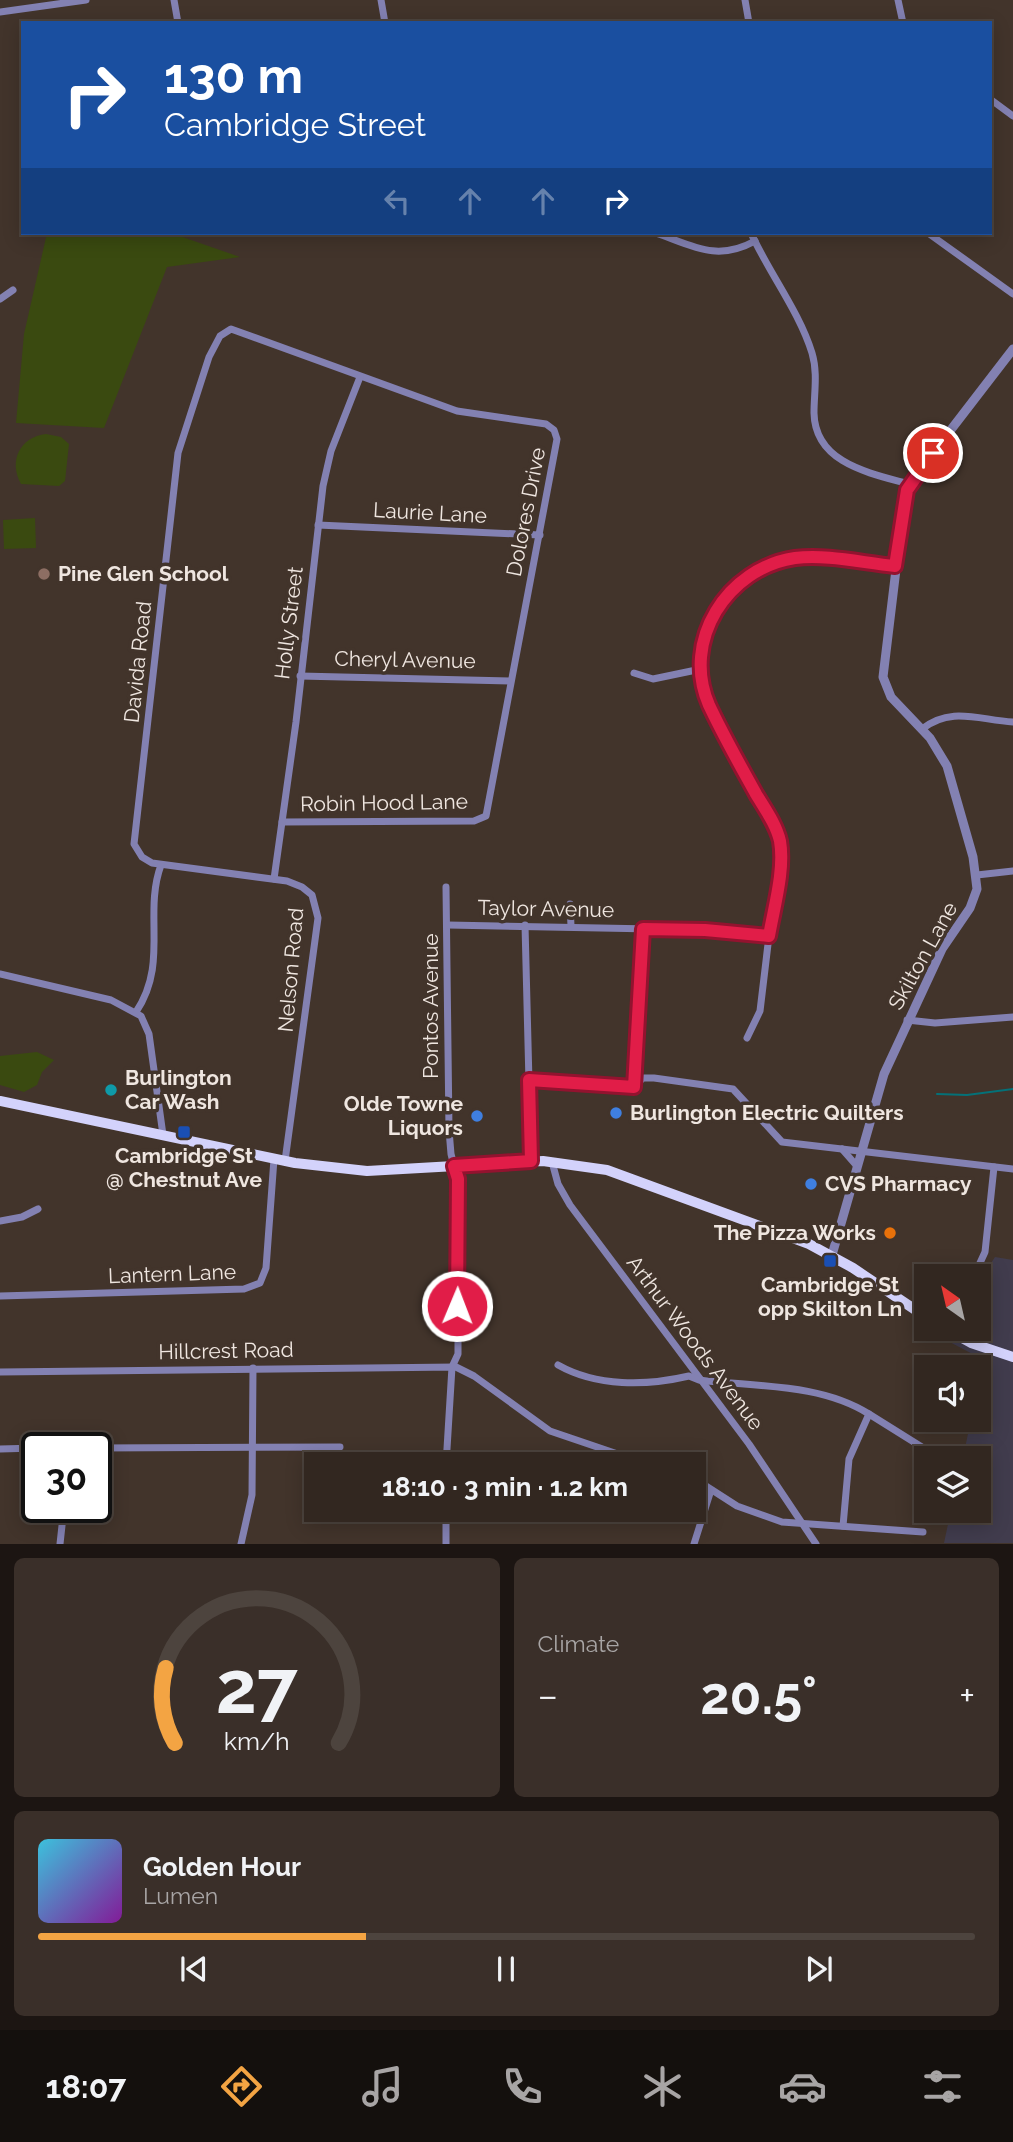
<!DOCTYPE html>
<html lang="en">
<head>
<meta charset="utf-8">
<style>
	body { margin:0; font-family:Raleway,sans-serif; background:#3a2f29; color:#f1f3f6; height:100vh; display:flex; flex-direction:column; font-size:26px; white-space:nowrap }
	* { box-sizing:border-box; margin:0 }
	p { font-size:23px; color:#a8a5a5 }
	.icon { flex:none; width:38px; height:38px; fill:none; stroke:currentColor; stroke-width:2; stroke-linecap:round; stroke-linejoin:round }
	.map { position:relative; height:1544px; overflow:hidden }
	.panel { display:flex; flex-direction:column; gap:14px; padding:14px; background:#1c1512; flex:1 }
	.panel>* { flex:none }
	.banner { position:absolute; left:21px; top:21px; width:971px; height:214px; border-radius:0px; box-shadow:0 4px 18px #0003,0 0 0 2px #4d443e; background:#1a4fa0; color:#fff; overflow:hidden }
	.needle { width:46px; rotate:326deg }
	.buttons { position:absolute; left:914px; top:1264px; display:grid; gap:14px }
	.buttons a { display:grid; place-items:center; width:77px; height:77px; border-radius:0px; background:#322720; box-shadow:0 4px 18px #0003,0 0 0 2px #4d443e; font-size:35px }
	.speed { position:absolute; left:21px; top:1432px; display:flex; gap:14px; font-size:35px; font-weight:700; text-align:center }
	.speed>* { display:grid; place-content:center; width:91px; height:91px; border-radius:50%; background:#322720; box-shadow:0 4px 18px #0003,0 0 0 2px #4d443e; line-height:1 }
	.speed .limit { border:4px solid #111; border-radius:10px; background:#fff; color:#111 }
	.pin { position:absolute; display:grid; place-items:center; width:60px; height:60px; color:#fff; margin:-30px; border:4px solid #fff; border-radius:50%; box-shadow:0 2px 7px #0007 }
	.me { position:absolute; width:77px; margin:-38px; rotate:1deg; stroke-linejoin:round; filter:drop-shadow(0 0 5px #0008) }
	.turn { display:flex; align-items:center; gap:24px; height:147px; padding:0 28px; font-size:32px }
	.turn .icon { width:91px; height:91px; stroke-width:2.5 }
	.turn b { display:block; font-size:49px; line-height:60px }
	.lanes { display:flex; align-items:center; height:66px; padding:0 28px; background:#0003; justify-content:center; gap:35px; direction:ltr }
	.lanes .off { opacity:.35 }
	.big { font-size:52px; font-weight:700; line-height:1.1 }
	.panel .widget { flex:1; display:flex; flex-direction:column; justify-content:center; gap:10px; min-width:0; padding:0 24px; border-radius:10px; background:#3a2f29 }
	.panel .dial { align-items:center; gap:0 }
	.dial svg { height:182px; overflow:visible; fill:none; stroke:#4d443e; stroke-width:7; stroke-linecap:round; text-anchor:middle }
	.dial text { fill:#f1f3f6; stroke:none }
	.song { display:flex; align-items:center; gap:21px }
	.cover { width:84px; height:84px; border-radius:10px; background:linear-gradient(135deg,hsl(190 70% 55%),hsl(290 70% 35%)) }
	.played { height:7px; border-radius:4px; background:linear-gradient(90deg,#f3a443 35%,#4d443e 35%) }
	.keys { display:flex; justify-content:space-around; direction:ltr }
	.heat { display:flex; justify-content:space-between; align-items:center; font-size:38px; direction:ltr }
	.panel .tiles { flex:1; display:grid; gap:14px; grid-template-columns:1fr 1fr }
	.widget:last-child { grid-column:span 2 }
	.trip { position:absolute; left:304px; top:1452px; width:402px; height:70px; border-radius:0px; background:#322720; box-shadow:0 4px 18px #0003,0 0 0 2px #4d443e; font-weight:700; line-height:70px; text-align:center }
	.menu { display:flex; height:112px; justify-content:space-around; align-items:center; background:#14100d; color:#a8a5a5 }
	.menu .icon { width:49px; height:49px }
	.menu .on { color:#f3a443 }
	.menu b { font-size:32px; color:#f1f3f6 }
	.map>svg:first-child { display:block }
	.commercial { fill:#413c4d }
	.green { fill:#3a4a10 }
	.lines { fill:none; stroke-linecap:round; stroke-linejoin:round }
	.stream { stroke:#047178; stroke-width:2 }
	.minor { stroke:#8381b2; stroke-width:7 }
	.tertiary { stroke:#8381b2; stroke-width:9 }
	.primary { stroke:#d3d2fb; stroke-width:10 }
	.route-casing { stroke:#92132f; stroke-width:18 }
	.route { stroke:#e11d48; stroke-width:12 }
	.education-dot { fill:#8d6e63; stroke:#42342b; stroke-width:2.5 }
	.culture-dot { fill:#0f9aa8; stroke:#42342b; stroke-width:2.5 }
	.shop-dot { fill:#3f7fe0; stroke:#42342b; stroke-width:2.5 }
	.transit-dot { fill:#1a4fb4; stroke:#42342b; stroke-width:2.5 }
	.food-dot { fill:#e8710a; stroke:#42342b; stroke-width:2.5 }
	.labels { text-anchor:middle; stroke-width:7; stroke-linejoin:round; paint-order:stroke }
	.street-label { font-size:21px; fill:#efe6e0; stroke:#42342b }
	.poi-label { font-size:21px; font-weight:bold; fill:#efe6e0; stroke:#42342b; text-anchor:start }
</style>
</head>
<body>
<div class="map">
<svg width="1013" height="1544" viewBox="0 0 1013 1544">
	<rect width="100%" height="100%" fill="#42342b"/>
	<path class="commercial" d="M995 1257 1013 1260V1543H944L951 1510H978V1458H963L971 1419H978V1388L984 1360 944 1339 947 1328H978V1283Z"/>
	<g class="green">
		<path d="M47 233H171L240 257 167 267 104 428 16 423 24 334Z"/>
		<path d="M46 434 61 437 69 444 65 481 59 486 21 484C8 461 20 437 46 434Z"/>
		<path d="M35 518 36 548 4 549 3 520Z"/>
		<path d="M37 1052 54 1060 42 1072 37 1085 24 1092 0 1085V1056Z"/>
	</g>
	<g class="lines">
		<path class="stream" d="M937 1094 967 1095 1013 1089"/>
		<g class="minor">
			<path d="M174 0 178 23"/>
			<path d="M381 0 385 23"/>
			<path d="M745 0 749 23"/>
			<path d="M898 0 903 23"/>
			<path d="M0 12 86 0"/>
			<path d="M990 99 1013 116"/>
			<path d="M656 233C693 246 717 262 755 241"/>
			<path d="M751 233C769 273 799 311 812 353 818 373 814 393 814 413 815 463 869 473 909 484"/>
			<path d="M928 233 1013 294"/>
			<path d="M0 299 13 290"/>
			<path d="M318 525 540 535"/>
			<path d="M634 673 653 679 701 669"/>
			<path d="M300 676 510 681"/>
			<path d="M922 729C951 706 979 720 1013 722"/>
			<path d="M282 822 474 821 486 816 557 439 554 430 546 424 457 411 231 329 220 336 209 357 178 453 134 844 142 857 152 863 287 881 302 887 312 895 318 918 285 1161"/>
			<path d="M977 875 1013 871"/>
			<path d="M274 879 296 722 323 486 331 451 360 377"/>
			<path d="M446 887 449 1130 451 1154 458 1181V1354L452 1367 446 1465"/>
			<path d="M570 904 571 926"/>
			<path d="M448 925 705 930 769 936"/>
			<path d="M525 925 531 1161"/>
			<path d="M0 974 111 1000 141 1016 149 1034 163 1135"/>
			<path d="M136 1012C169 963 143 914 161 865"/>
			<path d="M907 1020 935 1023 1013 1017"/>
			<path d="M747 1038 760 1011 780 844 774 826C752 786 714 731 704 688 688 627 733 567 793 559 826 554 862 563 895 566"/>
			<path d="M529 1080 634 1087"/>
			<path d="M634 1087 643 1078H654L733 1089 782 1142 1013 1169"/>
			<path d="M634 1087 643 929"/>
			<path d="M842 1149 856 1165"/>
			<path d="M552 1162 558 1184 570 1205 749 1444 816 1544"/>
			<path d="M0 1221 22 1217 38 1209"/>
			<path d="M974 1276 985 1252 994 1167"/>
			<path d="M0 1296 244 1289 260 1283 266 1268 274 1159"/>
			<path d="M558 1365C597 1387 646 1386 689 1376L699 1380C755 1387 820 1383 869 1414L849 1459 843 1526"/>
			<path d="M0 1372 456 1367 474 1376 550 1431 650 1465"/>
			<path d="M869 1414 925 1449"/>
			<path d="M96 1448 340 1447"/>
			<path d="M0 1449 37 1448"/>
			<path d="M695 1479 737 1506 782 1522 923 1532"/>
			<path d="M446 1510V1544"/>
			<path d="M60 1544 64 1507"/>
			<path d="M241 1544 252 1495 253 1368"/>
			<path d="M694 1544 711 1490"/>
		</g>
		<path class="tertiary" d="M832 1255 884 1074 942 949 970 908 977 889 973 857 947 766 930 738 891 697 883 677 905 495 913 479 1013 349"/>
		<g class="primary">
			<path d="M0 1101 295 1163 367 1171 543 1161 607 1170 809 1244 853 1268 926 1317"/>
			<path d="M944 1328 971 1343 1013 1357"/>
		</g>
	</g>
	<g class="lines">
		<g class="route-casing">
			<path id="route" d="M457 1306 458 1179 454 1166 531 1161 529 1080 634 1087 643 929 705 930 769 936C774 907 785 870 780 841 776 824 765 809 756 794 740 765 723 735 709 705 681 641 727 568 795 558 827 554 863 563 895 566L907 490 933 453"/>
		</g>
		<use href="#route" class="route"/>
	</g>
	<circle class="education-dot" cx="44" cy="574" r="7"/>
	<circle class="culture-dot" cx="111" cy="1090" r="7"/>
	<g class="shop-dot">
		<circle cx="616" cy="1113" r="7"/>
		<circle cx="477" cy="1116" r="7"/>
		<circle cx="811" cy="1184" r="7"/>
	</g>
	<g class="transit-dot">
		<rect x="177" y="1125" width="14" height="14" rx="3.5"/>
		<rect x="823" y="1254" width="14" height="14" rx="3.5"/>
	</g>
	<circle class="food-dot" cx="890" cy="1233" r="7"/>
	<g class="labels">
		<g class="street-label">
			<text transform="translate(526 512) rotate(-79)" y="7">Dolores Drive</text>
			<text transform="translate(430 513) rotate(3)" y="7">Laurie Lane</text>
			<text transform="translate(289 623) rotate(-83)" y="7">Holly Street</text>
			<text transform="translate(405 660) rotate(1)" y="7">Cheryl Avenue</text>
			<text transform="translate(138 662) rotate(-84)" y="7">Davida Road</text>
			<text transform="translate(384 803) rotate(-1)" y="7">Robin Hood Lane</text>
			<text transform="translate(546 909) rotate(1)" y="7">Taylor Avenue</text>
			<text transform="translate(923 956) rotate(-61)" y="7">Skilton Lane</text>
			<text transform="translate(291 970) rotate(-85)" y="7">Nelson Road</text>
			<text transform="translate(431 1006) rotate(-90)" y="7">Pontos Avenue</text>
			<text transform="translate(172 1274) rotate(-2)" y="7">Lantern Lane</text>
			<text transform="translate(695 1343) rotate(53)" y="7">Arthur Woods Avenue</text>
			<text transform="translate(226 1351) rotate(-1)" y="7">Hillcrest Road</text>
		</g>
		<g class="poi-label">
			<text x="58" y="581">Pine Glen School</text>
			<text x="125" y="1085">Burlington<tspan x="125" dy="24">Car Wash</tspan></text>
			<text x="463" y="1111" text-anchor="end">Olde Towne<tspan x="463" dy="24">Liquors</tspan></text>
			<text x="630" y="1120">Burlington Electric Quilters</text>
			<text x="184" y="1163" text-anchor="middle">Cambridge St<tspan x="184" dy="24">@ Chestnut Ave</tspan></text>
			<text x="825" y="1191">CVS Pharmacy</text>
			<text x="876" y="1240" text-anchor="end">The Pizza Works</text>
			<text x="830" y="1292" text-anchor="middle">Cambridge St<tspan x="830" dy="24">opp Skilton Ln</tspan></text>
		</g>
	</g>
</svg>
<div class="buttons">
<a><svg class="needle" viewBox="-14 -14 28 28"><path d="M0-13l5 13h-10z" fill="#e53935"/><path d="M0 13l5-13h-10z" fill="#a8a5a5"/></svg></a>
<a><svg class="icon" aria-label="sound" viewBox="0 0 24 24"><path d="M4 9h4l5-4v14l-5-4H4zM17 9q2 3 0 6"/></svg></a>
<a><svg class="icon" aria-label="layers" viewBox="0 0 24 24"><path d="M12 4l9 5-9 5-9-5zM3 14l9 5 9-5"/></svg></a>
</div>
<div class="speed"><div class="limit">30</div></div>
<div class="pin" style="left:933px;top:453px;background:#d93025"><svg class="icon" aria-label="arrive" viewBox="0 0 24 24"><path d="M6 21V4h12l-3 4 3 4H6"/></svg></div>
<svg class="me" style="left:457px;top:1306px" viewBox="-20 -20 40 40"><circle r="17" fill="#e11d48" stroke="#fff" stroke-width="3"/><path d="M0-11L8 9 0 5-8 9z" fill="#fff"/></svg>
<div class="trip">18:10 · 3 min · 1.2 km</div>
<div class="banner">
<div class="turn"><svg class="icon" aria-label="right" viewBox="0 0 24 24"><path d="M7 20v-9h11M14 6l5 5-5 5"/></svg><div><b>130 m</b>Cambridge Street</div></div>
<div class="lanes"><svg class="icon off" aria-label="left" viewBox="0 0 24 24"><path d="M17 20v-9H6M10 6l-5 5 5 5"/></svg><svg class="icon off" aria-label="ahead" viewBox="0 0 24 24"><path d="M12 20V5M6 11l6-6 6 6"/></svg><svg class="icon off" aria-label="ahead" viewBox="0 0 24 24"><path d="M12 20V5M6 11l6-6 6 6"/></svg><svg class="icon" aria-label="right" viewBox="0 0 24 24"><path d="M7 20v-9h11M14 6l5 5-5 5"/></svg></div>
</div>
</div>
<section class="panel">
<div class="tiles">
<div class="widget dial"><svg viewBox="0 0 100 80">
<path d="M14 69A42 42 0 1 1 86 69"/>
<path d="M14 69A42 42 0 0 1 10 36" stroke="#f3a443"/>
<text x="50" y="56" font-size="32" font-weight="700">27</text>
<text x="50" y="72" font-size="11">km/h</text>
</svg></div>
<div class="widget"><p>Climate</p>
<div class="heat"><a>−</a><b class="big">20.5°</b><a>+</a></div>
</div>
<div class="widget">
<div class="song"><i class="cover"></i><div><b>Golden Hour</b><p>Lumen</p></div></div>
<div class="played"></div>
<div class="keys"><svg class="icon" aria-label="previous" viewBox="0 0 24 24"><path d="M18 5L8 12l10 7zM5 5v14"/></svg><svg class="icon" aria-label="pause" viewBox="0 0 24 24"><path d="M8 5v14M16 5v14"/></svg><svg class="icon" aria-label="next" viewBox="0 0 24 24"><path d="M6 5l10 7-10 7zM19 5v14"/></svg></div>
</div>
</div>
</section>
<nav class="menu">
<b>18:07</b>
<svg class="icon on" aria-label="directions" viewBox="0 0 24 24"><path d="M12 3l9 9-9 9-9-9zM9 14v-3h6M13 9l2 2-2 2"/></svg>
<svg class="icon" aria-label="music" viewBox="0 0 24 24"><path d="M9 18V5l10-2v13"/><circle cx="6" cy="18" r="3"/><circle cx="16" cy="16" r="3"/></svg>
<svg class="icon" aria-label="phone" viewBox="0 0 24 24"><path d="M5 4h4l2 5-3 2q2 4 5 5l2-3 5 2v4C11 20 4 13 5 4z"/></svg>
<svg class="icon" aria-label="climate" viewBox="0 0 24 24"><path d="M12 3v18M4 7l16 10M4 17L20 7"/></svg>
<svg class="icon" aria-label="car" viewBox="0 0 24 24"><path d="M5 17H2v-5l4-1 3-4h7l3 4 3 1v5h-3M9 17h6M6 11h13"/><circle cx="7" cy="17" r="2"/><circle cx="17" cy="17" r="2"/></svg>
<svg class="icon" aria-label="filters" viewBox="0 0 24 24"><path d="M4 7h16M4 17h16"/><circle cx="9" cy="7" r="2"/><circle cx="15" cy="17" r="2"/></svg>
</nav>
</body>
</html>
